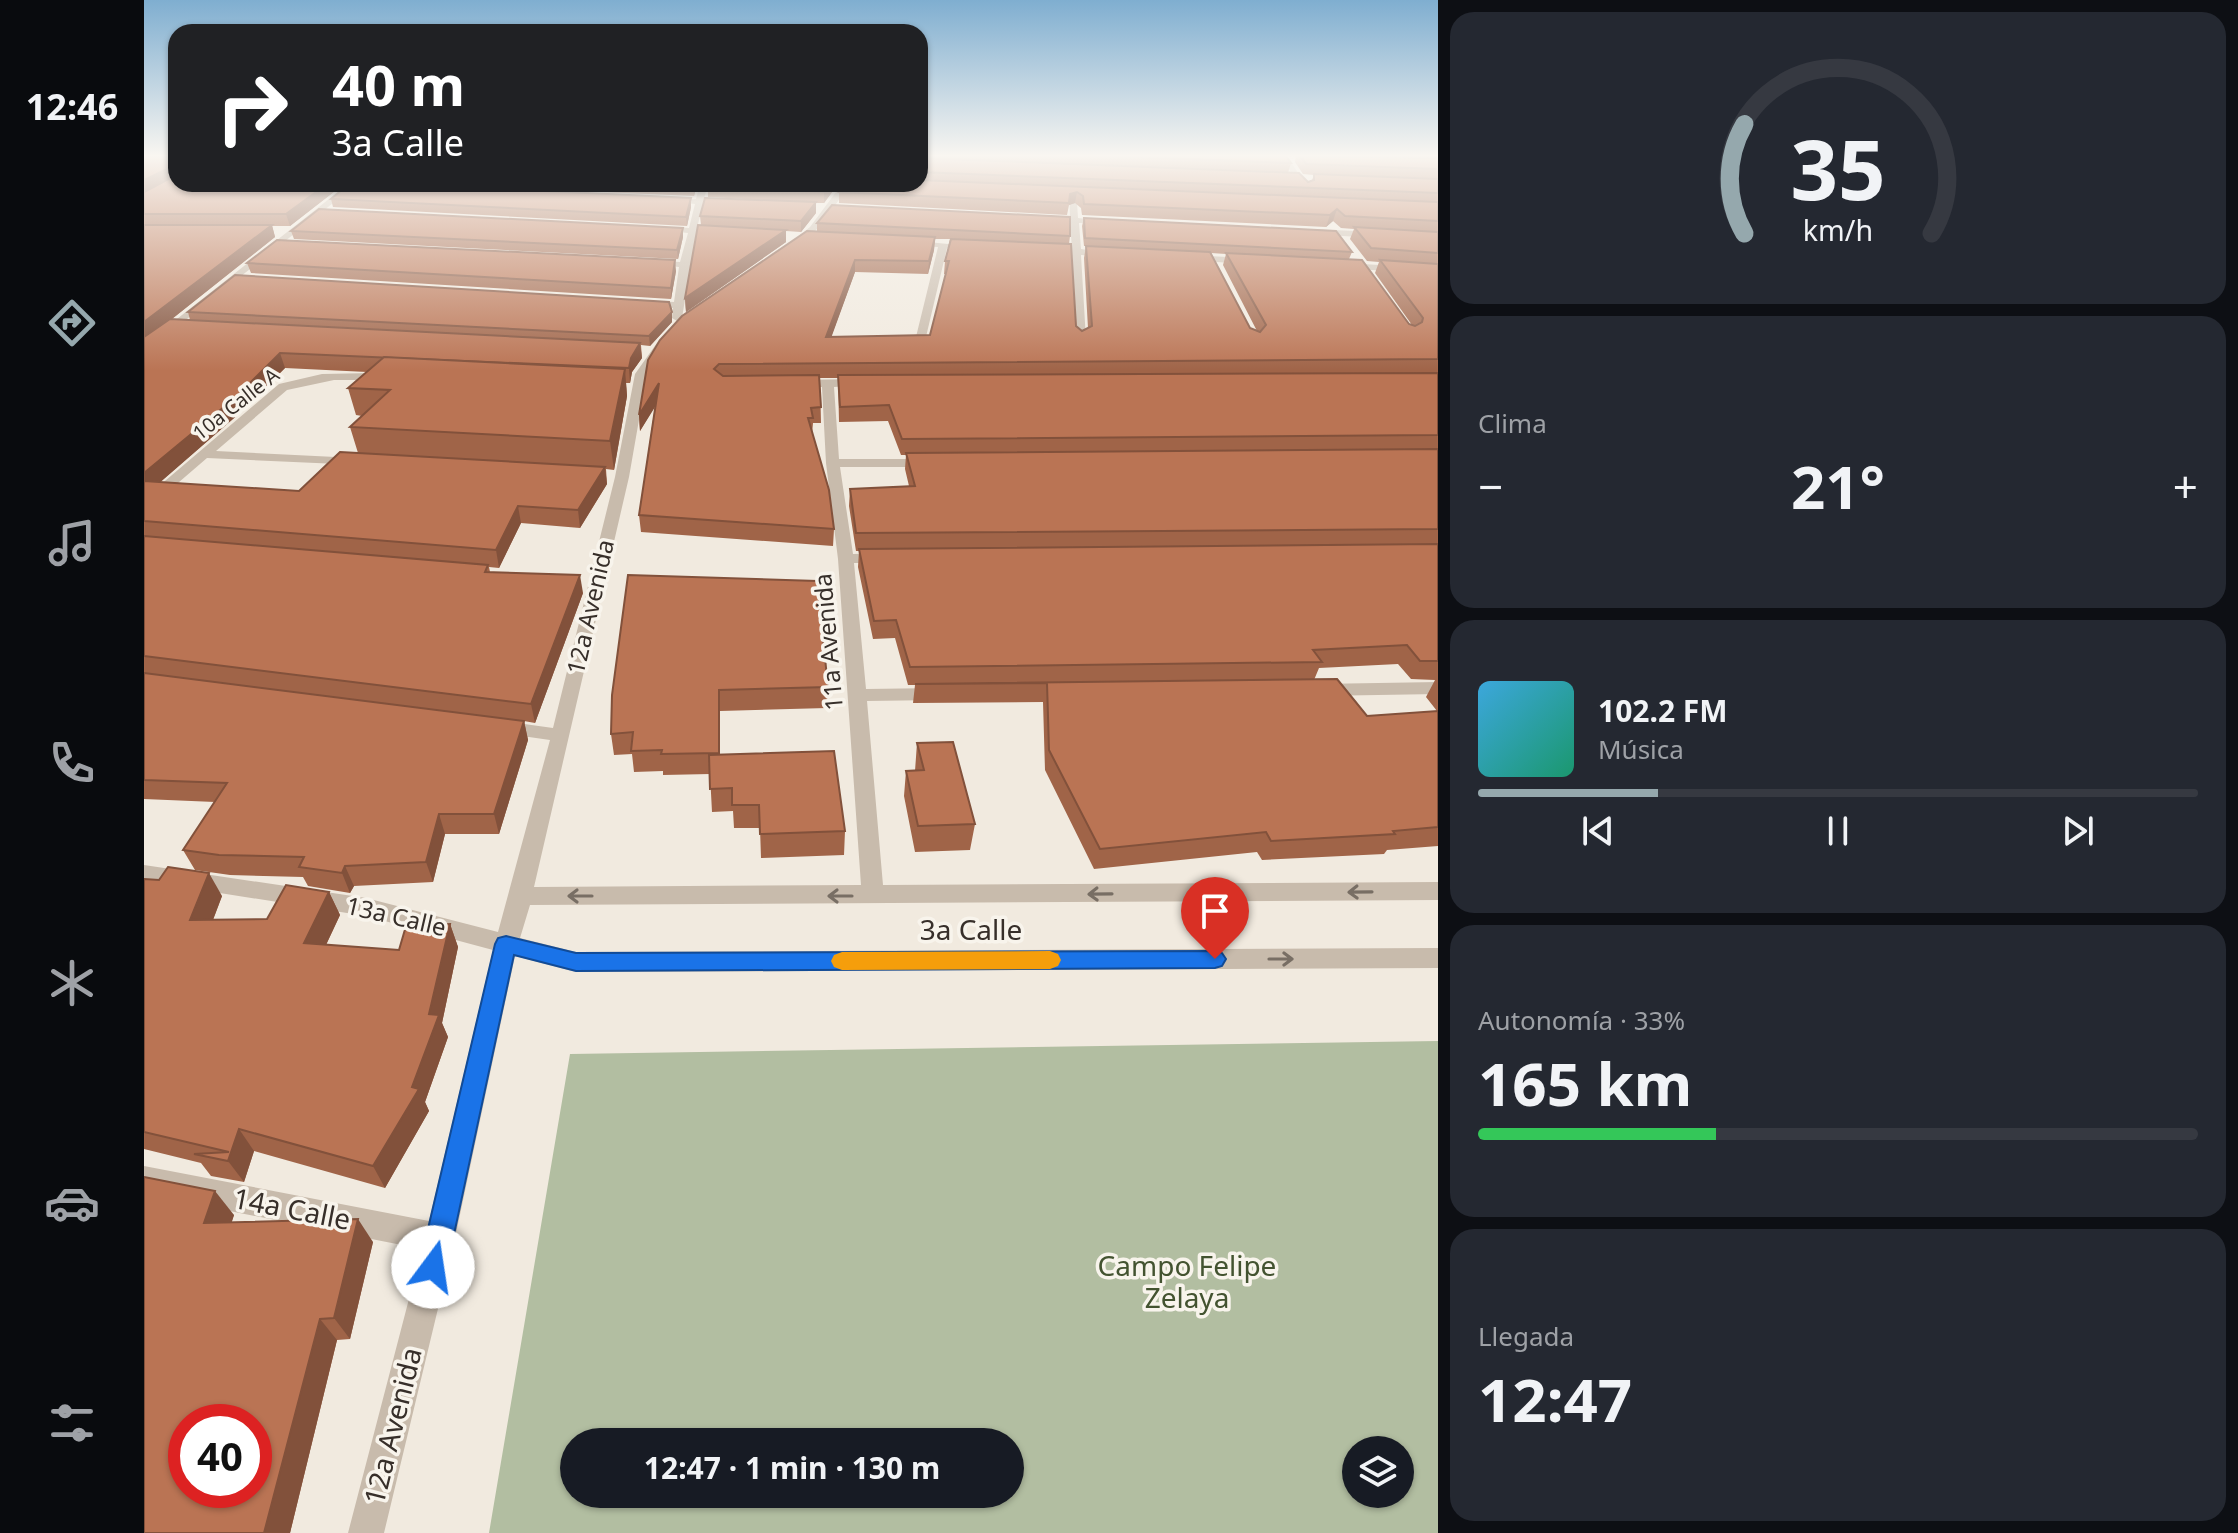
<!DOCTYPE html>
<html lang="es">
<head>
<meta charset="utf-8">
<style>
	body { margin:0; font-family:"Noto Sans",sans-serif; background:#242831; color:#f1f3f6; height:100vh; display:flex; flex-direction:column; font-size:30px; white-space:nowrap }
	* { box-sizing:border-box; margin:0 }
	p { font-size:26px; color:#9ea1a6 }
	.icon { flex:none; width:44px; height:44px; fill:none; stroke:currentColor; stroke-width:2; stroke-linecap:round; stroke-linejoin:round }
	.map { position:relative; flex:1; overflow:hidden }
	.panel { display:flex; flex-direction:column; gap:12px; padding:12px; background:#0d0f14; width:800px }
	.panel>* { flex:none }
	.banner { position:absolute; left:24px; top:24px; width:760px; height:168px; border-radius:24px; box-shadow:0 2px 6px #0004; background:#202124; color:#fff; overflow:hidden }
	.buttons { position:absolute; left:1198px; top:1436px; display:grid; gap:16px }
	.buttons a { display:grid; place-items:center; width:72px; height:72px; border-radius:50%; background:#171b24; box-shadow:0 2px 6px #0004; font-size:40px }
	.speed { position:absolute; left:24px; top:1404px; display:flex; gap:16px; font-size:40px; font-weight:700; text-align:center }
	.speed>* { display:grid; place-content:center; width:104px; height:104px; border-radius:50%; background:#171b24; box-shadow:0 2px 6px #0004; line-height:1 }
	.speed .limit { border:12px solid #d22; background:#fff; color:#111 }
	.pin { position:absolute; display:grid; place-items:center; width:68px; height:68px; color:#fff; margin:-82px -34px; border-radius:50% 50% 50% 0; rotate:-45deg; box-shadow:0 0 8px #0007 }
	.pin .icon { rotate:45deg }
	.me { position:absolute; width:88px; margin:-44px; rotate:14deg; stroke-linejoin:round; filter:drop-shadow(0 0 6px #0008) }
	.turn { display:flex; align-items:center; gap:28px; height:168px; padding:0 32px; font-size:36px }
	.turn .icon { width:104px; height:104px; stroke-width:2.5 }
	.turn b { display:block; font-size:56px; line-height:68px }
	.big { font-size:60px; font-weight:700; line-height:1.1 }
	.panel .widget { flex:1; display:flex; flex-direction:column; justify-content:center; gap:12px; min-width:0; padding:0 28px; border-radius:24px; background:#242831 }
	.panel .dial { align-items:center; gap:0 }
	.dial svg { height:208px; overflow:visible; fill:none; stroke:#363941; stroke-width:7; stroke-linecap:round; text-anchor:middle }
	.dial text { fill:#f1f3f6; stroke:none }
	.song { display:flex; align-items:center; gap:24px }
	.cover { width:96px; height:96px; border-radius:12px; background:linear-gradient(135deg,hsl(200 70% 55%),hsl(160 70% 35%)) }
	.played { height:8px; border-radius:4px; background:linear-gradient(90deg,#95a8ad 25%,#363941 25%) }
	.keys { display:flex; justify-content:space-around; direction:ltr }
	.heat { display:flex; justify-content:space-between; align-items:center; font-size:44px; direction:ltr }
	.charge { height:12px; border-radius:6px; background:linear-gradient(90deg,#34c759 33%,#363941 0) }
	.trip { position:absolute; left:416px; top:1428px; width:464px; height:80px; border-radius:40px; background:#171b24; box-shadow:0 2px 6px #0004; font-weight:700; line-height:80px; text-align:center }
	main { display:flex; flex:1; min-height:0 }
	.menu { display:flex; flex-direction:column; width:144px; justify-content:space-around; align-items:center; background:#090b0e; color:#9ea1a6 }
	.menu .icon { width:56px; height:56px }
	.menu .current { color:#95a8ad }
	.menu b { font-size:36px; color:#f1f3f6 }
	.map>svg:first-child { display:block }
	.green { fill:#b2bea1; fill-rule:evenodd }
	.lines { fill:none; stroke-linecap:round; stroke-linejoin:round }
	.minor { fill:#c8bbac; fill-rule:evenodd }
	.wall { fill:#a06448; fill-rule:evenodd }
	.shaded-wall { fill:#82513b }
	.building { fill:#ba7454; stroke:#82513b; stroke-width:2; fill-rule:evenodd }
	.oneway { stroke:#786e64 }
	.route { fill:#1a73e8; stroke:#114b97; stroke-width:2 }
	.slow { fill:#f59e0b }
	.labels { text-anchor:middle; stroke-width:7; stroke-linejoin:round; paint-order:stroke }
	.far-street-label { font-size:20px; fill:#372f2a; stroke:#f8f4ec }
	.street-label { font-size:24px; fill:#372f2a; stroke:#f8f4ec }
	.near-street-label { font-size:28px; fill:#372f2a; stroke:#f8f4ec }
	.near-park-label { font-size:28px; fill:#435330; stroke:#f8f4ec }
</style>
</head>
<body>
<main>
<nav class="menu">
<b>12:46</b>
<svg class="icon current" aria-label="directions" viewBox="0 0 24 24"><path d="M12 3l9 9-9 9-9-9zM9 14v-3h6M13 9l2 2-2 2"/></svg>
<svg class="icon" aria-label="music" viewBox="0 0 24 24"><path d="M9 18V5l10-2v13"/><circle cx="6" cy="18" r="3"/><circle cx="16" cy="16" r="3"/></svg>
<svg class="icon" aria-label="phone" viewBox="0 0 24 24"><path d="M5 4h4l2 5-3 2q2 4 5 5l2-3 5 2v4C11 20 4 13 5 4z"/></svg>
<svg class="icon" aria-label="climate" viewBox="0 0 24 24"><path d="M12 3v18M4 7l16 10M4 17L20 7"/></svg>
<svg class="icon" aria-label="car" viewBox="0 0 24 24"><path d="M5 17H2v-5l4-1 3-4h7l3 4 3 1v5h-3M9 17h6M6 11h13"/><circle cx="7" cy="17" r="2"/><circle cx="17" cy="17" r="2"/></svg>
<svg class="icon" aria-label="filters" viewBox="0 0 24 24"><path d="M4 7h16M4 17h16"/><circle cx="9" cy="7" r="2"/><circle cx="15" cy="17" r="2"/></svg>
</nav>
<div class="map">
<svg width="1294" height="1533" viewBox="0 0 1294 1533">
	<rect width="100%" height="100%" fill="#f1eadf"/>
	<path class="green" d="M1294 1041V1533H345L426 1054ZM430 1442H866V1494H430ZM1212 1450H1256V1494H1212Z"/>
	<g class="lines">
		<g class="minor">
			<path d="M924 156H930L934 218 970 222 935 223 937 249 970 254 966 257 937 255 942 340 937 343 932 340 928 254 899 250 903 247 928 249 926 223 894 219 926 218Z"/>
			<path d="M1136 156H1143L1169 196H1163Z"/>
			<path d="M204 184H213L0 353V345Z"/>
			<path d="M556 184H564L560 199 591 203 559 204 553 228 583 232 552 233 538 318 533 321 528 318 529 308 493 303 498 300 530 302 535 267 499 263 504 260 536 262 544 233 507 229 511 226 545 228 551 204 519 200 552 199Z"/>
			<path d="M698 184H706C693 201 666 248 644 249V245L666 227Z"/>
			<path d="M1166 229 1234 232 1238 235 1234 238 1163 234Z"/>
			<path d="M763 240 835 247 831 250 803 248 781 341 776 344 771 341 794 247 760 245Z"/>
			<path d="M1042 255 1106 258 1111 261 1106 264 1039 260Z"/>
			<path d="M1198 263 1294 268V274L1195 268Z"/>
			<path d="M519 339 524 342 503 374 485 477 390 887 717 885 694 559 682 463 678 387 650 388 644 384 650 380 718 379 724 383 722 385 690 387 695 459H786L793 463 786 467H696L709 554 742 553 750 558 742 563H710L722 689 794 688 803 694 794 700 723 701 739 885 1294 882V900L386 905 376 938 432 952 1294 948V968L432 972 371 956 311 1238 240 1533H204L278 1249 0 1194V1166L285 1221 349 950 222 916 0 881V865L222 898 354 932 406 740 358 733 348 727 358 721 409 728 471 477 491 374 515 340Z"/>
			<path d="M229 373 249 377 243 380H190L143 390 72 451 212 458 217 459V465L63 458 20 495H10L8 492 135 384 178 374Z"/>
			<path d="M1294 682V694L1174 696 1165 690 1174 684Z"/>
		</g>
	</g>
	<g class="wall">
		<path d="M0 156H32V184H200L146 226H128L131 237 28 319 46 320 44 312 528 322 506 346 497 345 498 358 488 372 486 383H482L483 396 470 470 462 469 463 484 436 528 377 523 355 568 345 567 346 572 439 593 391 723 380 721 384 740 355 834H301L289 882 210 886 206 893 164 886 159 877 86 875 51 870 39 850 71 802 0 799ZM141 368 223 372 204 388 212 415 218 416 206 427 214 453 155 491 16 482 97 412Z"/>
		<path d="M776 156H1142L1147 163 1144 173 1164 182 1168 180 1170 175 1159 174 1151 162 1152 156H1294V846L1243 850 1240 854 1118 860 1113 852 950 869 901 770 899 702 769 703 771 685H764L751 638 729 639 714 567 715 551H712L705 506 706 489 765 486 761 469 762 455H757L744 421 695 422 694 378H676L677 423H669L668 434 690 529 689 546 497 532 495 515 511 406 496 431 495 415 673 231V223L926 236 925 244 932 326 938 331 944 328 940 258 942 246H940L938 226 940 218 1208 252 1205 259 1265 324 1268 325 1231 273 1235 262 1223 261 1206 239 1210 229 1197 228 1189 221 1182 227 938 215 937 208 931 203 925 205 923 215 695 203V192L776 184ZM791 239H806L801 261 800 274H802L786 335 687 337 711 272 784 274 790 250ZM1067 253 1082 254 1079 265 1113 331 1106 328ZM1254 664 1267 679 1291 680 1282 697 1293 711 1223 716 1170 680 1175 668Z"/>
		<path d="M274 184H553L550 196Z"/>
		<path d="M564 184H694L680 203H672V213L657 232 642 231V242L542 312 541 298 557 225 556 216 657 202 564 197Z"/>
		<path d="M187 199 547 207 543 226 189 207Z"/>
		<path d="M147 231 539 237 534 259 150 239Z"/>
		<path d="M103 263 532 271 527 299 107 273Z"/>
		<path d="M484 575 684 687 683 708 576 711V755L701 831 700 855 617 858 616 828H590L589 811 568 812 566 774 519 775V771L490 772 488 754 470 755 467 734Z"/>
		<path d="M773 743 831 824 826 850 771 852 760 796 762 771H771Z"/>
		<path d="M0 879 78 896 69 920 123 919 185 892 196 915 182 945 255 950 306 924 314 947 298 1023 304 1037 281 1102 285 1111 241 1188 110 1151 100 1182 67 1176 57 1163 0 1149Z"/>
		<path d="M0 1177 90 1215 87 1223 229 1242 206 1339 193 1340 146 1533H0Z"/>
	</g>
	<g class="shaded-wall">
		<path d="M27 167 31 177 0 194V180Z"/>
		<path d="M183 184H200L146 226 142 214Z"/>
		<path d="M549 184H553L550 196 549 185Z"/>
		<path d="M686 184H694L680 203V192Z"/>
		<path d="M933 192 931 203 925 205 926 194Z"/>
		<path d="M547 198V207L543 226 542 217Z"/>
		<path d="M672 202V213L657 232V221Z"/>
		<path d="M1193 209 1189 221 1182 227 1186 215Z"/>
		<path d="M128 225 131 237 0 341V322Z"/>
		<path d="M539 228V237L534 259 533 250Z"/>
		<path d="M642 230V242L542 312 541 298Z"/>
		<path d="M791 237 790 250 784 274 785 261Z"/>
		<path d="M531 260 532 271 527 299V288Z"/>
		<path d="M711 260V272L682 352V337Z"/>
		<path d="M528 312V322L506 346 505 336Z"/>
		<path d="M496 343 498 358 488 372 486 383 485 368 487 358Z"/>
		<path d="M136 353 141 368 97 412 5 492 0 488V473Z"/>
		<path d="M481 369 483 396 470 470 466 441Z"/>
		<path d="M515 383 516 399 496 431 495 415Z"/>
		<path d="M461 467 463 484 436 528 434 510Z"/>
		<path d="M374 506 377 523 355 568 352 550Z"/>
		<path d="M436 575 439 593 391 723 387 704Z"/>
		<path d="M575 690 576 711V774L575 753Z"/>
		<path d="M380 721 384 740 355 834 350 814Z"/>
		<path d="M295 814 301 834 289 882 282 862Z"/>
		<path d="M201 866 210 886 206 893 198 873Z"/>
		<path d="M65 873 78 896 60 943 46 920Z"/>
		<path d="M185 892 196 915 172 966 160 943Z"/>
		<path d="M306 924 314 947 298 1023 304 1037 281 1102 285 1111 241 1188 229 1166 268 1087Z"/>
		<path d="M95 1129 110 1151 100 1182 84 1161Z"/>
		<path d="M71 1191 90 1215 80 1247 60 1223Z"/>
		<path d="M214 1219 229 1242 206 1339 190 1318Z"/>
		<path d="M176 1319 193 1340 146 1533H120Z"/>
	</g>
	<g class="building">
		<path d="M0 156H32V173L27 167 0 180Z"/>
		<path d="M776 156 777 158 1155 173 1164 182 1170 180V174L1294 179V193L776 172Z"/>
		<path d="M971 156H1142L1147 163Z"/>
		<path d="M1157 156 1294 158V169L1162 164Z"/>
		<path d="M32 175V184H183L142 214H0V192Z"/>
		<path d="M776 180 1294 202V221L1201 216 1193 209 1186 215 940 204 939 196 933 192 926 194 925 203 695 192 702 184H776Z"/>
		<path d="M205 184H253L547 198 542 217 187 199Z"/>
		<path d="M564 184H686L680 192 563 186Z"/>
		<path d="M561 198 672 202 657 221 556 216Z"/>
		<path d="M688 205 926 217V236L673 223Z"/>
		<path d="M175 209 539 228 533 250 147 231Z"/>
		<path d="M940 218 1192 231 1208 252 941 238Z"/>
		<path d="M0 225H128L0 322Z"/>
		<path d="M554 225 642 230 541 298Z"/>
		<path d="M1210 227 1294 232V253L1227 248Z"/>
		<path d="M663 231 791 237 785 261 711 260 682 337 786 335 805 261H801L807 239 927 244 932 326 938 331 948 326 942 246 1066 252 1106 328 1116 332 1122 325 1082 253 1218 260 1265 324 1271 326 1278 322 1279 318 1236 260 1294 264V359L575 364 570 369 579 376 675 375 677 407 667 408 669 418H664L685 490 690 529 495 515 515 383 495 415 504 360 516 340 538 316Z"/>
		<path d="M133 240 531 260 527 288 103 263Z"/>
		<path d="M91 275 525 302 528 312 505 336 44 312Z"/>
		<path d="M26 319 496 343 487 358 485 368 136 353 92 397 0 473V337Z"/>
		<path d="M240 357 481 369 466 441 206 427 246 390 204 388Z"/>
		<path d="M1294 373V435L758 439 745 405 696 407 694 375Z"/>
		<path d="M1294 449V529L712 533 706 489 771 486 762 453Z"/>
		<path d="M196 452 461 467 434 510 374 506 352 550 0 521V481L155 491Z"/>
		<path d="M0 536 344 565 341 572 436 575 387 704 0 656Z"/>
		<path d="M1294 544V661H1276L1263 645 1169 650 1178 662 766 667 752 620 730 621 715 549Z"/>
		<path d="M484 575 673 581 684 687 575 690V753L517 754 518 750 487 751 489 732 467 734 468 695Z"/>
		<path d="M0 673 380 721 350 814H295L282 862 201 866 198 873 155 867 160 857 75 855 39 850 83 783 0 780Z"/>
		<path d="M1193 679 1223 716 1294 711V827L1249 831 1251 834 1127 841 1122 832 956 849 905 750 903 683 771 684Z"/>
		<path d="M809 742 831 824 774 826 762 771 780 770 773 743Z"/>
		<path d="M690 751 701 831 616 834 615 805H588V788L566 789 565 755Z"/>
		<path d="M24 867 65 873 46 920 123 919 142 885 185 892 160 943 255 950 262 926 306 924 285 1014 295 1015 268 1087 275 1089 229 1166 95 1129 84 1161 50 1154 85 1152 0 1132V879L15 880Z"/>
		<path d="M0 1177 71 1191 60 1223 214 1219 190 1318 176 1319 120 1533H0ZM42 1422H110V1490H42Z"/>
	</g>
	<defs><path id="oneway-shaft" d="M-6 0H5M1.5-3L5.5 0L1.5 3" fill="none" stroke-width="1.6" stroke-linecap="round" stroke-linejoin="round" transform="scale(2)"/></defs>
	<g class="oneway">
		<use href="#oneway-shaft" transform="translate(1216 892) rotate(179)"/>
		<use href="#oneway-shaft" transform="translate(956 894) rotate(179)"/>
		<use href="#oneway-shaft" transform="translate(436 896) rotate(180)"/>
		<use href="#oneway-shaft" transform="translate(696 896) rotate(180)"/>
		<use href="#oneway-shaft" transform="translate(1137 959)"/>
	</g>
	<linearGradient id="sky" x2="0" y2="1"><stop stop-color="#7faed0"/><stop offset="0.42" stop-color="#f9f6f1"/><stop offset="1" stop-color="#f9f6f1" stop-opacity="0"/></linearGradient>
	<rect width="1294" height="371" fill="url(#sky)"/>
	<path class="route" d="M362 936 432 953 1071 951 1078 953 1082 959 1078 966 1071 968 432 971 370 955 303 1267 299 1277 289 1281 279 1277 275 1267 351 944 354 938Z"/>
	<path class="slow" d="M906 951 914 954 917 960 914 966 906 969 698 970 690 967 687 961 690 955 698 952Z"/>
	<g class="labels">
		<g class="far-street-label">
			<text transform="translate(92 404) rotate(-38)" y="7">10a Calle A</text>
		</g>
		<g class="street-label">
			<text transform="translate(447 607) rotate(-77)" y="8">12a Avenida</text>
			<text transform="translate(685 642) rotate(-95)" y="8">11a Avenida</text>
			<text transform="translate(252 917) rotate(13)" y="8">13a Calle</text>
		</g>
		<g class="near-street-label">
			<text x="827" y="940">3a Calle</text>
			<text transform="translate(148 1209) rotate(11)" y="10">14a Calle</text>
			<text transform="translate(249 1426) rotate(-76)" y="10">12a Avenida</text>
		</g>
		<g class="near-park-label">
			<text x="1043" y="1276">Campo Felipe<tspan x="1043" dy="32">Zelaya</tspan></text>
		</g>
	</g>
</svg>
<div class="buttons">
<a><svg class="icon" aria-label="layers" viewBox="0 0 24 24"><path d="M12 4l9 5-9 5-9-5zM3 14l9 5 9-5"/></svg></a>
</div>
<div class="speed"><div class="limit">40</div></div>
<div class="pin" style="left:1071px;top:959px;background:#d93025"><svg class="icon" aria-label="arrive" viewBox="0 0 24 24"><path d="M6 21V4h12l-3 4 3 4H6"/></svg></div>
<svg class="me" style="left:289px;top:1267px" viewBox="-20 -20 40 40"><circle r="19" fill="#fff"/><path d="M0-13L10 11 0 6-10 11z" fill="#1a73e8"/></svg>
<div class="trip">12:47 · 1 min · 130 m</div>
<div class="banner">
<div class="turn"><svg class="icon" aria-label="right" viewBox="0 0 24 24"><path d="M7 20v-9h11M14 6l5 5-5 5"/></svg><div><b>40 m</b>3a Calle</div></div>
</div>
</div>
<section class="panel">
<div class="widget dial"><svg viewBox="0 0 100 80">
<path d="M14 69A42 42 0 1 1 86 69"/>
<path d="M14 69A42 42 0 0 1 14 27" stroke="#95a8ad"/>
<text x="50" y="56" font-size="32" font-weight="700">35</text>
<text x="50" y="72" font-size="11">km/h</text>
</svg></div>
<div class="widget"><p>Clima</p>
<div class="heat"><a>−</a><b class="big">21°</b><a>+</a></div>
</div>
<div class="widget">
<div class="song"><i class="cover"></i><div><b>102.2 FM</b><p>Música</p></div></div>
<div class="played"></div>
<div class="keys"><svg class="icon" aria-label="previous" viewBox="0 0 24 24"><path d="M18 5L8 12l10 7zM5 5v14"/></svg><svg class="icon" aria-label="pause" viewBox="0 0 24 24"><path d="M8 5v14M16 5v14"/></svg><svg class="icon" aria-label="next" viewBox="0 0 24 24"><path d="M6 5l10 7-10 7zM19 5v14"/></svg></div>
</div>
<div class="widget"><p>Autonomía · 33%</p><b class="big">165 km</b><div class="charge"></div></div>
<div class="widget"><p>Llegada</p><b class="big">12:47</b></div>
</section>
</main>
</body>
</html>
